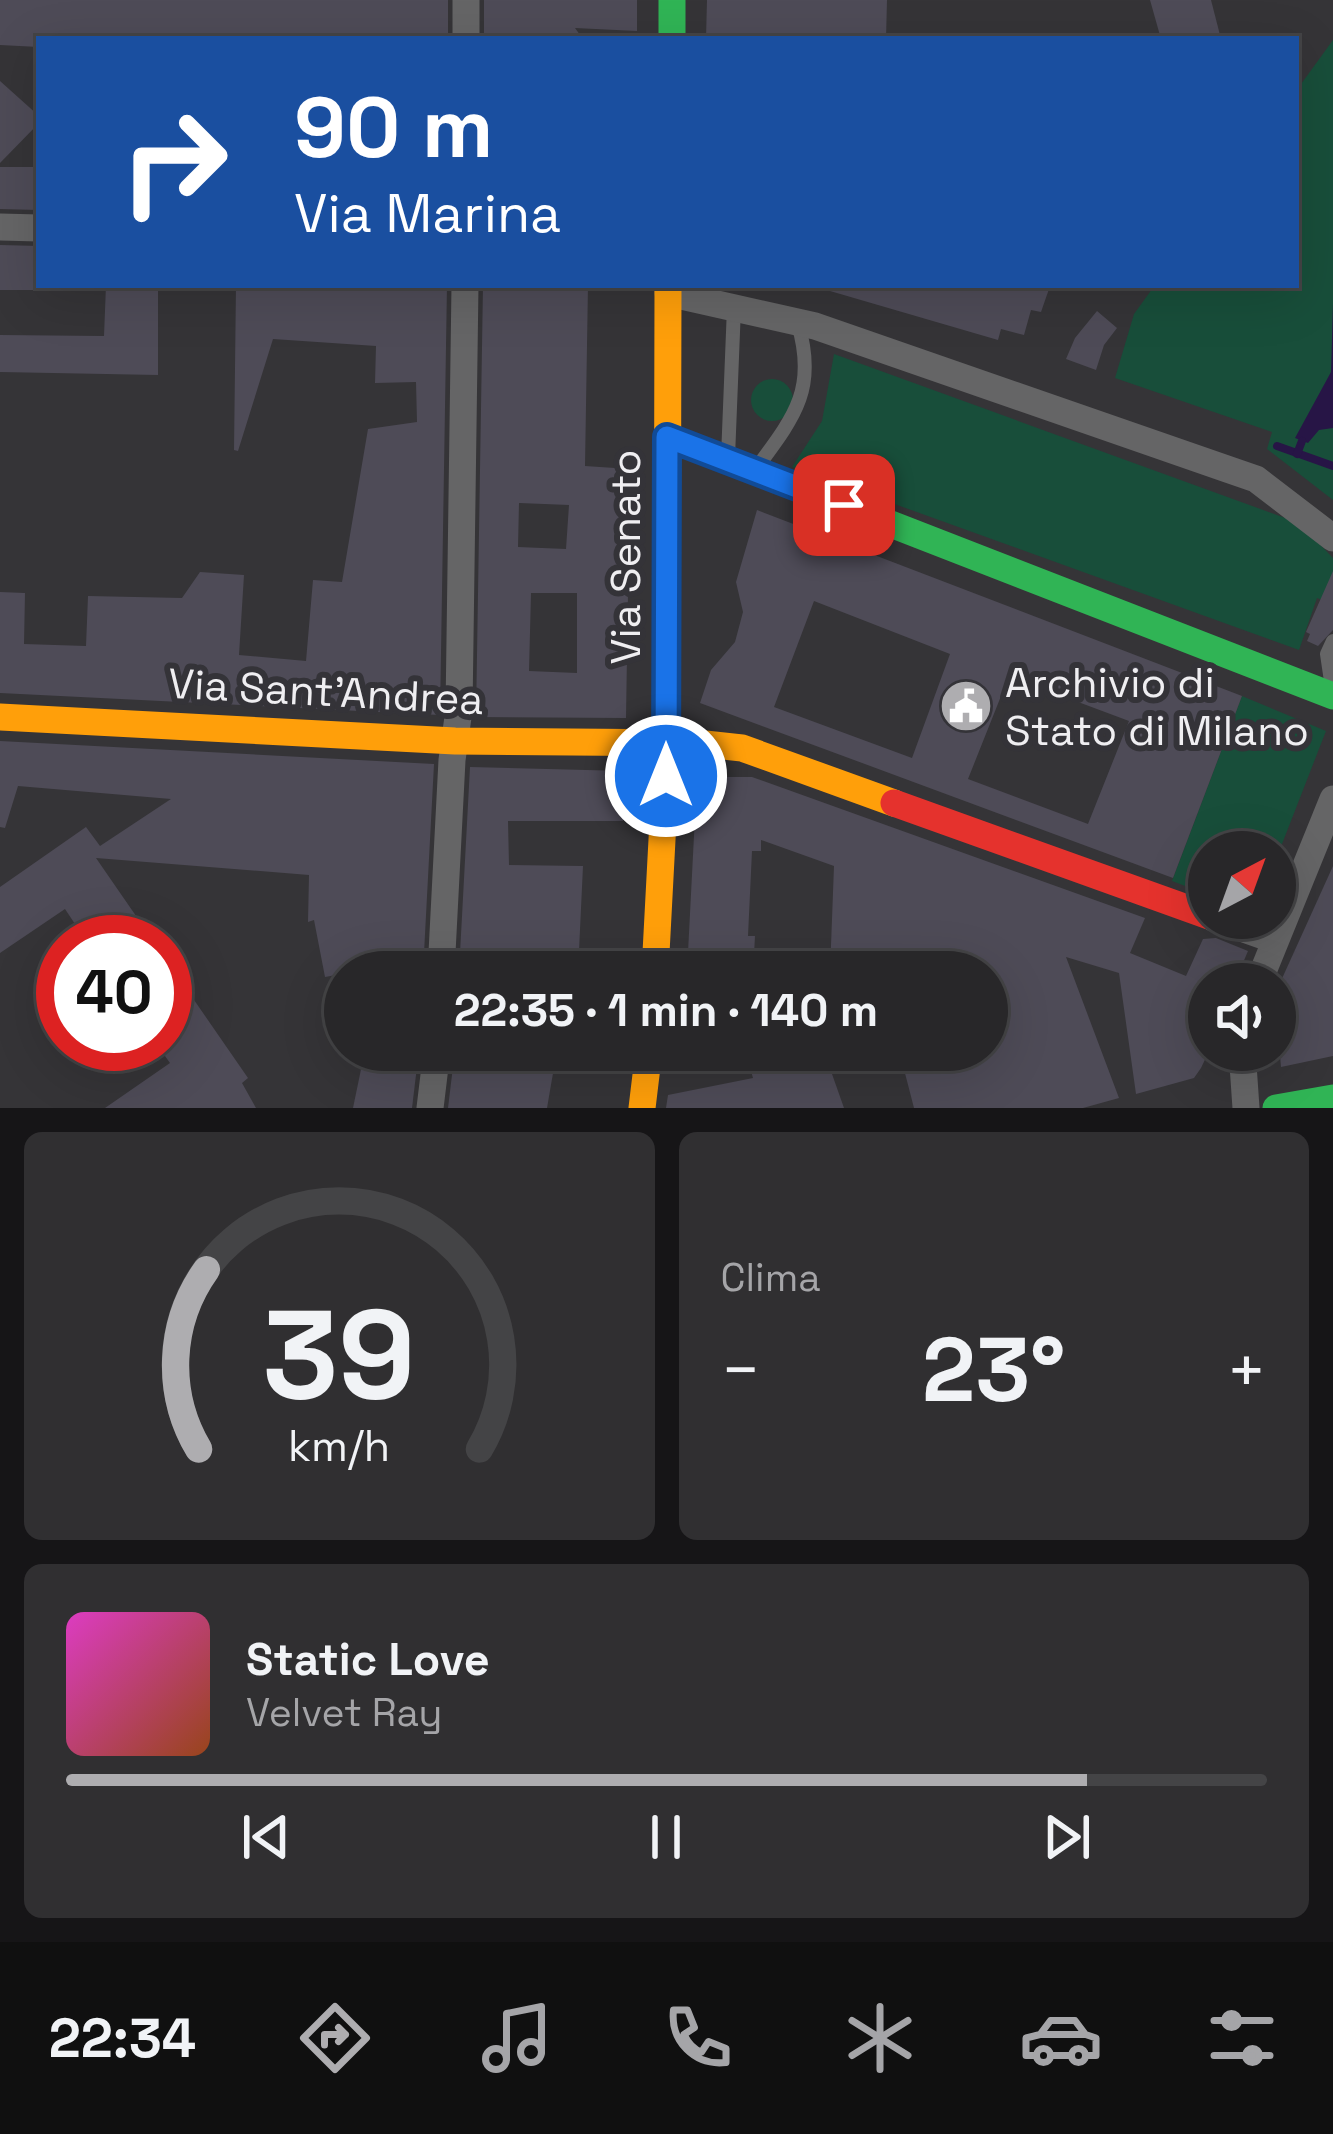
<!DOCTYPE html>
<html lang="it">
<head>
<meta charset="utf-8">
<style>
	body { margin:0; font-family:"Space Grotesk",sans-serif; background:#302f31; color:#f1f3f6; height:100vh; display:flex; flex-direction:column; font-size:45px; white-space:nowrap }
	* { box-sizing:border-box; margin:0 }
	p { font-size:39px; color:#a5a5a8 }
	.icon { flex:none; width:66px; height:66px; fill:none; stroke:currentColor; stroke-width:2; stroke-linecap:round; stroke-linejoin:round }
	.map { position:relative; height:1108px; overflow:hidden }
	.side { display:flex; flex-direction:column; gap:24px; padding:24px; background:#161517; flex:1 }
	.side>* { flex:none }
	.guide { position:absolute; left:36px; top:36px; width:1263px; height:252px; border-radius:0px; box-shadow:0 12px 48px #0002,0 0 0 3px #444446; background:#1a4fa0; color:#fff; overflow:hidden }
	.needle { width:78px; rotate:41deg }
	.fabs { position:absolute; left:1188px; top:831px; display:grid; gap:24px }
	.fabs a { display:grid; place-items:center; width:108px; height:108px; border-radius:50%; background:#282729; box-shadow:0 12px 48px #0002,0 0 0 3px #444446; font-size:60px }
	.speed { position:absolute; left:36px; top:915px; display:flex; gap:24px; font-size:60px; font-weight:700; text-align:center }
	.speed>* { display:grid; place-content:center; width:156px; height:156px; border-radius:50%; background:#282729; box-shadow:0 12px 48px #0002,0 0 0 3px #444446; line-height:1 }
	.speed .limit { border:18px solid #d22; background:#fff; color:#111 }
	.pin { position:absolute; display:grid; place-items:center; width:102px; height:102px; color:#fff; margin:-51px; border-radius:24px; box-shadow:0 6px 18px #0006 }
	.me { position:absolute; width:132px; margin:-66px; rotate:0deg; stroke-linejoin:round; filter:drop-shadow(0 0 9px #0008) }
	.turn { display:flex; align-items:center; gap:42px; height:252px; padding:0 60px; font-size:54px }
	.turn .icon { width:156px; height:156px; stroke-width:2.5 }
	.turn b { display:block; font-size:84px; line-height:102px }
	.big { font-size:90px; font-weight:600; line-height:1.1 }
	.side .card { flex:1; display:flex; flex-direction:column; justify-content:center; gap:18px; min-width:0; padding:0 42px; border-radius:18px; background:#302f31 }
	.side .dial { align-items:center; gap:0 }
	.dial svg { height:312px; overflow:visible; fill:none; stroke:#444446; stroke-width:7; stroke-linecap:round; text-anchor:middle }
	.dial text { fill:#f1f3f6; stroke:none }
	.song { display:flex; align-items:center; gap:36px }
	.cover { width:144px; height:144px; border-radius:18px; background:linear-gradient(135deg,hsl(310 70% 55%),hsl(20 70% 35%)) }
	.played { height:12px; border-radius:6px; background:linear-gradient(90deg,#aeadb0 85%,#444446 85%) }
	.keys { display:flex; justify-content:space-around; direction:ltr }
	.heat { display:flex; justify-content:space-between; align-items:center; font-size:66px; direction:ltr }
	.side .tiles { flex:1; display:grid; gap:24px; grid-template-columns:1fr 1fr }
	.card:last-child { grid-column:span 2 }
	.trip { position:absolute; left:324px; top:951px; width:684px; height:120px; border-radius:60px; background:#282729; box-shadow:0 12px 48px #0002,0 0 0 3px #444446; font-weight:600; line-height:120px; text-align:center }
	.tab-bar { display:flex; height:192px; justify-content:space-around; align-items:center; background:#101010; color:#a5a5a8 }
	.tab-bar .icon { width:84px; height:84px }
	.tab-bar .current { color:#aeadb0 }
	.tab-bar b { font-size:54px; color:#f1f3f6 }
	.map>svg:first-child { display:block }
	.green { fill:#184e3a }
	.water { fill:#271546 }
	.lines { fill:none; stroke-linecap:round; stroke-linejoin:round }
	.stream { stroke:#271546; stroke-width:8 }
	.building { fill:#4e4b57; fill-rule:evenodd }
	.lane { stroke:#656566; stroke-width:14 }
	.street { stroke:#656566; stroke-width:27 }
	.fast { stroke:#30b455; stroke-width:27 }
	.slow { stroke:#ff9f0a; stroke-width:27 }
	.jam { stroke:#e5322d; stroke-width:27 }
	.route-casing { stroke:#114b97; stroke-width:30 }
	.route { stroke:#1a73e8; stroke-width:21 }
	.labels { text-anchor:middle; stroke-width:12; stroke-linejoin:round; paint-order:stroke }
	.street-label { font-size:42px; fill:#efeef1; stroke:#343338 }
	.poi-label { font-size:42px; fill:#efeef1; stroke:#343338; text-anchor:start }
</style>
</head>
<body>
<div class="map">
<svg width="1333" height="1108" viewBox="0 0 1333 1108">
	<rect width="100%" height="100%" fill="#353437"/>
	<g class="green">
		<path d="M1333 40V500L1267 449 1272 432 1115 378 1134 314 1155 285H1296V91Z"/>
		<path d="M834 354 1299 523 1333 558V604L1317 598 1299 650 792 467 822 421Z"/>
		<circle cx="772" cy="400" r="21"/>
		<path d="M1242 696 1326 731 1275 862V852H1209V895L1172 881Z"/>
	</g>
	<path class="water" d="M1333 304V428L1319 430 1308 443 1295 438 1331 372Z"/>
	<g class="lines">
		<g class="stream">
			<path d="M1277 446 1333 466"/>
			<path d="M1297 454 1302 441"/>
		</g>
	</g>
	<g class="building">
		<path d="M0 0H448V39H417V33L287 39V34L254 33 250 39H39V47L0 45Z"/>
		<path d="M484 0H637V31L575 28 583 39H484Z"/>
		<path d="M707 0H887L886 39H706Z"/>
		<path d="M1150 0H1211L1221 39H1161Z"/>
		<path d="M0 81 39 116V123L0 163Z"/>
		<path d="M0 167H39V210L0 209Z"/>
		<path d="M0 245 39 246V290H0Z"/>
		<path d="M106 285H158V375L0 372V335L104 336Z"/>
		<path d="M236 285H447L440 715 0 693V592L25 593 24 644 86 646 88 596 182 598 200 572 244 575 239 655 306 661 313 580 342 582 368 429 417 422 416 382 375 383 376 346 273 339 238 451 234 450Z"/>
		<path d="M483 285H588L585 466 630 469 626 718 476 717ZM519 503 569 505 566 549 518 547ZM531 593H577V673L529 671Z"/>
		<path d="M831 285H1036L1049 289 1041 312 1031 310 1024 335 1001 329 998 340 830 291Z"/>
		<path d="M1097 311 1117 328 1104 345 1096 370 1066 359 1075 338Z"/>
		<path d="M757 510 1242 696 1173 878 700 703 711 670 735 642 743 612 736 582ZM814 601 950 654 912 758 774 707ZM1009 676 1129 721 1088 824 968 779Z"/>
		<path d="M1333 571V630L1318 646 1307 641 1310 634 1306 632Z"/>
		<path d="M0 741 434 764 423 972H381L380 967 325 977 314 920 308 922 309 875 96 858 154 942H87L65 909 0 953V887L86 827 100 846 171 799 18 786 5 828 0 827Z"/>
		<path d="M470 767 625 771 623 821H508L509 865 583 866 578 972H459Z"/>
		<path d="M697 777H752L1145 918 1130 953 1186 976 1203 939 1216 938 1248 951 1234 984H1209V1051L1201 1068 1194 1078 1136 1094 1119 973 1066 957 1119 1098 1083 1108H914L899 1050H987V972H830L834 866 761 840V851H752L748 936H755L753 972H687Z"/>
		<path d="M1333 866V1056L1281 1067 1275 994Z"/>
		<path d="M165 958 248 1078 242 1083 256 1108H105L170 1063 165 1056Z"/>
		<path d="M365 1050H419L412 1108H353Z"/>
		<path d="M455 1050H557L547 1108H448Z"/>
		<path d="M745 1050H893L894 1056 832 1074 844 1108H666L668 1095 753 1078Z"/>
	</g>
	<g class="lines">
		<g class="lane">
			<path d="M728 457 734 307"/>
			<path d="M758 466C795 416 817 388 798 324"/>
			<path d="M1332 688 1327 654 1333 641"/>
		</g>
		<g class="street">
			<path d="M466 39V0"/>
			<path d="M0 227 39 228"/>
			<path d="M668 293 815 326 1227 469 1256 479 1333 538"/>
			<path d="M1213 918 1275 940"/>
			<path d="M441 972 452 760 459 710 465 285"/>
			<path d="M1258 984 1333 799"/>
			<path d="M1242 1050 1246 1108"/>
			<path d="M430 1108 437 1050"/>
		</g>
		<g class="fast">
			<path d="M672 0V39"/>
			<path d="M667 437 1333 696"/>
			<path d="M1276 1108 1333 1098"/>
		</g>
		<g class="slow">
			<path d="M0 717 455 741 696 743 742 748 894 803"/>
			<path d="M655 972 667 745 668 285"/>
			<path d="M642 1108 649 1050"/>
		</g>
		<path class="jam" d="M894 803 1209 916"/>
	</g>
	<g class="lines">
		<g class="route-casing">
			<path id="route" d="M666 776 667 437 844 505"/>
		</g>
		<use href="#route" class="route"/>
	</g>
	<defs>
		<g id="civic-disc" transform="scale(2.7)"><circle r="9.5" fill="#aeadb0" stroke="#343338"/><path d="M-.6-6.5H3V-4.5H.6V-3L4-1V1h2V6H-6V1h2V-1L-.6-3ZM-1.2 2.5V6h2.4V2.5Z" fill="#fff"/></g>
	</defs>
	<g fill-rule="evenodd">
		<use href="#civic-disc" x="966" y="706"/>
	</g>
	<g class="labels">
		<g class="street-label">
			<text transform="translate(625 557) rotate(-90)" y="15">Via Senato</text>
			<text transform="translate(326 691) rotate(3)" y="15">Via Sant'Andrea</text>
		</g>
		<g class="poi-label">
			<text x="1005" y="697">Archivio di<tspan x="1005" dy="48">Stato di Milano</tspan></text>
		</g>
	</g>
</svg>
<div class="fabs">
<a><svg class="needle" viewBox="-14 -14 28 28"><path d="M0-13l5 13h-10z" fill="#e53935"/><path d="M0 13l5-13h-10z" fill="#a5a5a8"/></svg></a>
<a><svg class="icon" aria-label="sound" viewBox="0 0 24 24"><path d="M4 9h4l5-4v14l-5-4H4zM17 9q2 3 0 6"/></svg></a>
</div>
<div class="speed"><div class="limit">40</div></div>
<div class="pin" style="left:844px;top:505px;background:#d93025"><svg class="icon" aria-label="arrive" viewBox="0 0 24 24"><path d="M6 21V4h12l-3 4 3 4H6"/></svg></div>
<svg class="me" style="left:666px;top:776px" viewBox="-20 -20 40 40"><circle r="17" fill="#1a73e8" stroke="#fff" stroke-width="3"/><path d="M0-11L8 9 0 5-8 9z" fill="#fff"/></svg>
<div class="trip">22:35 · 1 min · 140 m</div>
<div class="guide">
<div class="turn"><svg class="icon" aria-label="right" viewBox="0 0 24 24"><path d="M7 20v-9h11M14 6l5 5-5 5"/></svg><div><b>90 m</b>Via Marina</div></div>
</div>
</div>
<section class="side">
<div class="tiles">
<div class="card dial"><svg viewBox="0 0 100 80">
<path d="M14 69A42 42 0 1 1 86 69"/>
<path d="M14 69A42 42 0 0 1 16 23" stroke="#aeadb0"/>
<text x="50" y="56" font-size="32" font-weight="700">39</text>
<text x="50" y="72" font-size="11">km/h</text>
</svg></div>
<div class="card"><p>Clima</p>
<div class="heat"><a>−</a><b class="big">23°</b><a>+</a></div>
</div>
<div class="card">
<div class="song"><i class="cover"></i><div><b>Static Love</b><p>Velvet Ray</p></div></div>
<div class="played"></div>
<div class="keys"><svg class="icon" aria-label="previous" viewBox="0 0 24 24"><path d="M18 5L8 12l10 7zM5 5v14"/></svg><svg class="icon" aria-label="pause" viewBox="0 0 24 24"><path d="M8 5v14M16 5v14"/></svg><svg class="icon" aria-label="next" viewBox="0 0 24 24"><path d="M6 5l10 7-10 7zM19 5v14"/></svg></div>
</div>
</div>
</section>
<nav class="tab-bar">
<b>22:34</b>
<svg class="icon current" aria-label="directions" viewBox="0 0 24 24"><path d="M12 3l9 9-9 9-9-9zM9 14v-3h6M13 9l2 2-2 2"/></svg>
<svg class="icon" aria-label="music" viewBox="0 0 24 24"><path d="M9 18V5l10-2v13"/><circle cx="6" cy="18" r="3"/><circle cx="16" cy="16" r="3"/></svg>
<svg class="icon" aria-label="phone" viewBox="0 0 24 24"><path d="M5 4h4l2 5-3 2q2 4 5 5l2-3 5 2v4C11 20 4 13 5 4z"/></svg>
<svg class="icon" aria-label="climate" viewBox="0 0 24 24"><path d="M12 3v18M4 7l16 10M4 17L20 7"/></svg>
<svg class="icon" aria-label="car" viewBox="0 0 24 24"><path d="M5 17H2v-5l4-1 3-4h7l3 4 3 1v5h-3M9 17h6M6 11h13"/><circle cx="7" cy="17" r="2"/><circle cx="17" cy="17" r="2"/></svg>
<svg class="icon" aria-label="filters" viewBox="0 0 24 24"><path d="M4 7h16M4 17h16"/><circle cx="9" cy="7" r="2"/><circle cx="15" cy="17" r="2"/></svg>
</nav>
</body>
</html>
